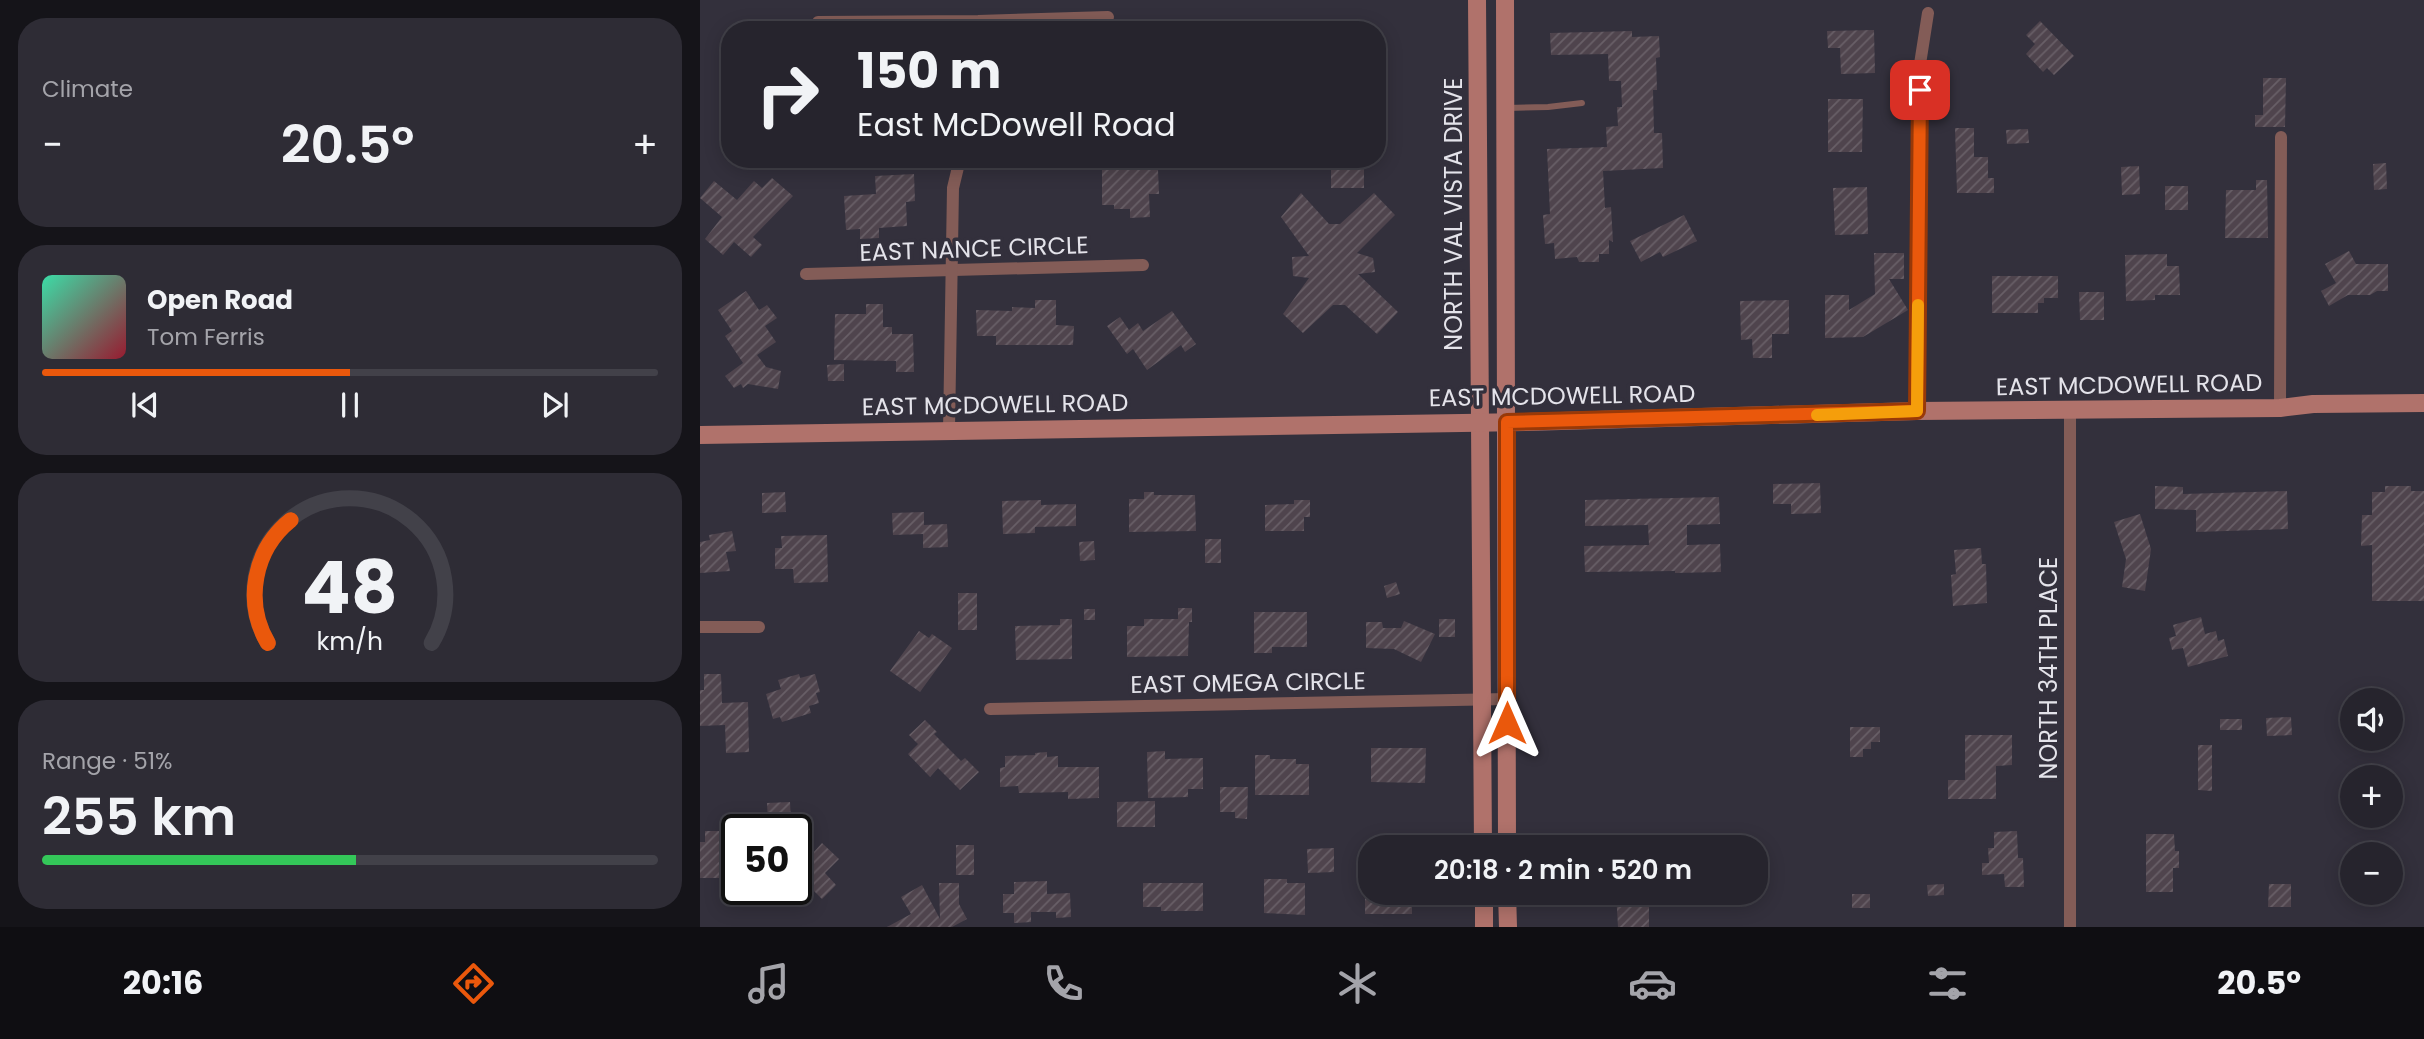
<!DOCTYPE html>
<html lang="en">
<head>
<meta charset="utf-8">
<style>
	body { margin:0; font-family:Poppins,sans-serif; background:#2e2c35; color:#f1f3f6; height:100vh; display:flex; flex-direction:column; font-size:26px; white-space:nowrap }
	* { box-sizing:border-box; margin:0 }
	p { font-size:23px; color:#a4a4aa }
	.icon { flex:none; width:38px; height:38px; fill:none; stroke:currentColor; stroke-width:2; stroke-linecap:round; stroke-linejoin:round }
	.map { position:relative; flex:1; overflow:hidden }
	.sheet { display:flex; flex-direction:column; gap:18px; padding:18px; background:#151419; width:700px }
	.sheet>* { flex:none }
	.hud { position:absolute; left:21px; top:21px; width:665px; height:147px; border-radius:28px; box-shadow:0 4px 18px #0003,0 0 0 2px #424149; background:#26242d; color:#f1f3f6; overflow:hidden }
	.buttons { position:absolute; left:1640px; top:688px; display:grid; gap:14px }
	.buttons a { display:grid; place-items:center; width:63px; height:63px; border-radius:50%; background:#26242d; box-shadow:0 4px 18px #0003,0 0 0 2px #424149; font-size:35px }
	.speed { position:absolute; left:21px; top:814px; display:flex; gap:14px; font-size:35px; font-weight:700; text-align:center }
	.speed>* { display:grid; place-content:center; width:91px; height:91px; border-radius:50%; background:#26242d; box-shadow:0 4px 18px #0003,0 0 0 2px #424149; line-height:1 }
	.speed .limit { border:4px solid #111; border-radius:10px; background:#fff; color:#111 }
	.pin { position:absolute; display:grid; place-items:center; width:60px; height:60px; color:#fff; margin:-30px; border-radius:14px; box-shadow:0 4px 10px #0006 }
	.me { position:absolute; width:77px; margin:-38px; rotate:0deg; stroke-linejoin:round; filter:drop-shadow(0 0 5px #0008) }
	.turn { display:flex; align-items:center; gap:24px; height:147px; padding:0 21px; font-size:32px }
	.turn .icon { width:91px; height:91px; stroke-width:2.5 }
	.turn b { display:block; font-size:49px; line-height:60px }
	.big { font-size:52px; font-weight:600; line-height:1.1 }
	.sheet .tile { flex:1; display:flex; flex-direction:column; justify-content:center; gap:10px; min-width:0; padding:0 24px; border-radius:28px; background:#2e2c35 }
	.sheet .dial { align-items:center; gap:0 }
	.dial svg { height:182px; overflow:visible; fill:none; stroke:#424149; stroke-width:7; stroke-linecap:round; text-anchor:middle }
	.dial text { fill:#f1f3f6; stroke:none }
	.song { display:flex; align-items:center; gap:21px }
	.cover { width:84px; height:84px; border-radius:10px; background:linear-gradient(135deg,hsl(160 70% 55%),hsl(350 70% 35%)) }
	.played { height:7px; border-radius:4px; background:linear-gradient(90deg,#ea580c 50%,#424149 50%) }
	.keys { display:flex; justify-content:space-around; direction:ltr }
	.heat { display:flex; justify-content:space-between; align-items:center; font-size:38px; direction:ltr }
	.charge { height:10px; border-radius:5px; background:linear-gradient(90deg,#34c759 51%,#424149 0) }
	.trip { position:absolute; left:658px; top:835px; width:410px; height:70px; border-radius:28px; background:#26242d; box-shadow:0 4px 18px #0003,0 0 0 2px #424149; font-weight:600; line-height:70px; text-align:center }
	.tabs { display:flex; height:112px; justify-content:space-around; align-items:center; background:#0f0e12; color:#a4a4aa }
	.tabs .icon { width:49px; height:49px }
	.tabs .current { color:#ea580c }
	.tabs b { font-size:32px; color:#f1f3f6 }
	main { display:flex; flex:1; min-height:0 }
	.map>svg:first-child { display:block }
	.building { fill:url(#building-hatch) }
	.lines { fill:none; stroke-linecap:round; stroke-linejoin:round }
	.lane { stroke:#835c57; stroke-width:6 }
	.street { stroke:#835c57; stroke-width:12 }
	.secondary { stroke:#b0726b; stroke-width:18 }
	.route-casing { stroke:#983908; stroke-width:18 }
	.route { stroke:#ea580c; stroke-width:12 }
	.slow { stroke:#f59e0b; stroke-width:12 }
	.labels { text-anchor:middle; stroke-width:7; stroke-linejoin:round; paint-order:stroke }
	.street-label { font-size:24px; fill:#e4e3ea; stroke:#33303c }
</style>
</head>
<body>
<main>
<section class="sheet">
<div class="tile"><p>Climate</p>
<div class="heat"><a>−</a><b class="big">20.5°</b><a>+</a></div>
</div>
<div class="tile">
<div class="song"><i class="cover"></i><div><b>Open Road</b><p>Tom Ferris</p></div></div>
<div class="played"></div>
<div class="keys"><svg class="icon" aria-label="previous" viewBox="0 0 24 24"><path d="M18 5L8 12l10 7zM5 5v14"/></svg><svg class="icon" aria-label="pause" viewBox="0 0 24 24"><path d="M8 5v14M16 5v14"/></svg><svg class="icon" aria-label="next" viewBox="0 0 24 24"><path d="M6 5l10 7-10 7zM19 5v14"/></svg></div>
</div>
<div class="tile dial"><svg viewBox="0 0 100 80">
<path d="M14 69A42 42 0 1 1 86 69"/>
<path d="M14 69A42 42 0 0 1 24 15" stroke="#ea580c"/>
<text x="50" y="56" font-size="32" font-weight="700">48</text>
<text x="50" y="72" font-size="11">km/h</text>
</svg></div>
<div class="tile"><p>Range · 51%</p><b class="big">255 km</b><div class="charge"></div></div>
</section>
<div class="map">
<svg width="1724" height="927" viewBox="0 0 1724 927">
	<defs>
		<pattern id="building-hatch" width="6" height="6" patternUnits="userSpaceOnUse" patternTransform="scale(1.75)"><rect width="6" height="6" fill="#4f444d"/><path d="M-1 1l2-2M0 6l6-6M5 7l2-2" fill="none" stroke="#685f67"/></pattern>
	</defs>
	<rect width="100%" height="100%" fill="#33303c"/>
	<g class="building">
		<path d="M1340 21 1374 56 1354 75 1347 68 1343 72 1326 54 1335 44 1326 35Z"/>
		<path d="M1174 30 1175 73 1141 74 1140 48H1128L1127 31Z"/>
		<path d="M932 31V37L959 36 960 57 956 58 957 90H953L954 133H962L963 168 903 171 905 208 911 207 913 242 909 240V254H899V262H879L877 257 855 259 854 243 845 244 843 215 850 214 847 149 907 147 906 127 918 126 917 107H922L921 81H909L908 54 851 55 850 33Z"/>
		<path d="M1563 78H1586L1585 127H1555V115H1563Z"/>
		<path d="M1128 99H1163L1162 152H1128Z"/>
		<path d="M1255 128H1274V157H1288V178H1294V193H1257Z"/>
		<path d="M1328 129 1329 143 1307 144 1306 130Z"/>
		<path d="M1686 163 1687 189 1674 190 1673 164Z"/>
		<path d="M1439 166 1440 194 1422 195 1421 167Z"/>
		<path d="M664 169V188H631V170Z"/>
		<path d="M402 170H458L459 194H449L450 217 430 218V209H414V205H402Z"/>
		<path d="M214 174 215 201 206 202 207 226 179 228V238L160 239V229L146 230 144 196 176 194 175 176Z"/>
		<path d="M72 178 93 196 53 237 62 245 51 257 34 242 23 255 5 239 22 217 0 198 14 181 37 200 54 181 62 188Z"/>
		<path d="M1556 180H1567L1568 238H1525L1526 190H1556Z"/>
		<rect x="1465" y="186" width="23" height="24"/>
		<path d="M1167 187 1168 234 1135 235 1133 188Z"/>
		<path d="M601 193 629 224H640L674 193 695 215 657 253 673 258 675 272 658 274 698 312 677 334 645 305H633L603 333 583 314 609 278 593 276 592 257 609 256 581 217Z"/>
		<path d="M984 215 997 241 963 257 960 252 941 262 930 241Z"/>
		<path d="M1649 251 1656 264H1688V291H1677L1670 295H1648L1629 306 1621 291 1636 283 1625 264Z"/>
		<path d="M1174 253H1204V279H1189L1208 310 1163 337 1125 338V295H1149V310L1175 294Z"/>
		<path d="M1467 254V266H1479L1480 295H1455V300L1426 301 1425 255Z"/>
		<path d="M1292 276H1358V298H1344V303H1338V313H1292Z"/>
		<path d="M46 291 59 310 67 305 77 318 65 326 76 342 57 355 66 367 81 371 78 389 48 384 43 388 41 384 34 388 25 376 43 363 25 336 32 331 18 310Z"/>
		<path d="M1379 292H1404V320H1380Z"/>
		<path d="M335 300H356V325L374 326 373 345H296V336H277L276 310 312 311V307L335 308Z"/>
		<path d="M1089 300V334H1072V358H1053L1052 339 1041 340 1040 301Z"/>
		<path d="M166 304H183V327H192V334H213L214 372H196V361L134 360 135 314H166Z"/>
		<path d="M472 311 496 344 485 352 481 345 447 370 433 349 427 354 407 326 420 317 429 330 438 323 443 331Z"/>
		<path d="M144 364V381H128L127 365Z"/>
		<path d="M1120 483 1121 513 1091 514V504H1073V484Z"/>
		<path d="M1455 486 1483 487V494L1587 491 1588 529 1496 532V510L1455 509Z"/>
		<path d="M1685 486H1711V491H1724V601H1672V545L1661 546 1662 515H1672V492H1685Z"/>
		<path d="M85 492 86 512 62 513V493Z"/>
		<path d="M444 492H454V495H495L496 531 429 532V499H444Z"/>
		<path d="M1019 497 1020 524 987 525V545L1020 544 1021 572 975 573V571L885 572 884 546 949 545 948 525 885 526V500Z"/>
		<path d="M341 500V505L376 504V526L335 527V533L303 534 302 501Z"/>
		<path d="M594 500H610V517H604V531H565V505L594 504Z"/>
		<path d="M224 512V525L247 524 248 547 223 548V534L193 535 192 513Z"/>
		<path d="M1440 514 1451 549 1445 591 1422 587 1426 559 1414 522Z"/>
		<path d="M32 531 36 551 26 552 30 571 0 573V542L10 540 9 535Z"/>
		<path d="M127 535 128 582 94 583 93 569H75V548H82L81 536Z"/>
		<rect x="505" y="539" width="16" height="24"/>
		<path d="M394 541 395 560 380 561 379 542Z"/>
		<path d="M1281 548 1282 564H1286L1287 603 1253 606 1251 575 1256 574 1254 550Z"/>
		<path d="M696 582 700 594 687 598 684 586Z"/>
		<rect x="258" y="593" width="19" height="37"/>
		<path d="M478 608H492V622H489L488 656 427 657V626H444V619H478Z"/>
		<rect x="384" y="609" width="11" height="11"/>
		<path d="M554 612H607V647H572V653H554Z"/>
		<path d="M1501 617 1505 634 1516 631 1518 641 1524 639 1528 656 1488 667 1483 648 1472 650 1469 638 1476 636 1473 625Z"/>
		<path d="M360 619H372V659L316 660 315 626 360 625Z"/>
		<rect x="739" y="619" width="16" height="18"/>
		<path d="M704 621 735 634 721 662 694 649 666 648V622H682L683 628H701Z"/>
		<path d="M219 631 229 638 232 634 252 648 220 692 190 671Z"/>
		<path d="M4 674H21L22 703 48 702 49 752 26 753 25 725 0 726V690H4Z"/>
		<path d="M99 674 100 678 115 674 120 692 116 693 119 703 109 706 111 713 82 722 80 717 73 719 66 694 81 689 78 680Z"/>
		<path d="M1591 717 1592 735 1567 736 1566 718Z"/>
		<rect x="1520" y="719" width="22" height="11"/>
		<path d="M225 720 237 732 234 734 261 761 265 758 279 772 260 790 238 768 230 777 208 754 218 744 209 735Z"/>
		<path d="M1150 727H1180V742H1171V749H1163V757H1150Z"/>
		<path d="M1265 735H1312V765L1296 766V799H1248V780H1265Z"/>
		<path d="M1498 745H1512V791L1498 790Z"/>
		<path d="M671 748H726L725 783 671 782Z"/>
		<path d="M465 751V759L503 758V789H488V797L448 798 447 752Z"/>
		<path d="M347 752V757L358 756V767H399V798L368 799V792L319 793 318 786 300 787V768L305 767V756L335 755V753Z"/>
		<path d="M555 755H570V759H596V764H609V795H555Z"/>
		<path d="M520 787H548L547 819 535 818V812H520Z"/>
		<path d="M455 801V827H417V802Z"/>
		<path d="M90 802 91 820 68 821 67 803Z"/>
		<path d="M5 831H30V838H37V869H29V878H0V842H5Z"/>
		<path d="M1317 831 1318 858H1323L1324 887H1305L1304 874 1282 875V863H1289L1288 848H1294V832Z"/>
		<rect x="725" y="834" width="16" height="13"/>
		<path d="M1446 834H1474L1475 851H1479V868H1473V892H1446Z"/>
		<path d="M96 838 112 854 122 843 139 859 125 873 136 885 122 899 110 887 105 891 96 882Z"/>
		<rect x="256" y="845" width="18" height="30"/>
		<path d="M634 848V872L608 873 607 849Z"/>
		<path d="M564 879H587V883H605V915L564 913Z"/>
		<path d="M347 881V894L370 893 371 917 356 918V912H331V922L314 923V913H303V894H314V882Z"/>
		<path d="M239 883H259V904L267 919 252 927H187L211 914 201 897 222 885 240 919Z"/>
		<path d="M443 883H503V911H461V907H443Z"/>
		<path d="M1244 884V895L1228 896 1227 885Z"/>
		<path d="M1569 884H1591V907H1568Z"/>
		<path d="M668 892H712V914H665V897H668Z"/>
		<path d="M916 892H949V927H918Z"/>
		<rect x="1152" y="894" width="18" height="14"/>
	</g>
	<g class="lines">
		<path class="lane" d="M807 108 848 107 882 103"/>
		<g class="street">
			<path d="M118 22 278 21 408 17"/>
			<path d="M106 274 443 265"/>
			<path d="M1580 408 1581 137"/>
			<path d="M1370 410V927"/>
			<path d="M1217 411 1220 64 1228 13"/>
			<path d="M249 430 253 188 260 159"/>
			<path d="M0 627H59"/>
			<path d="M290 709 807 699"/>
		</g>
		<g class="secondary">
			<path d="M777 0 783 847"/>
			<path d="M805 0 807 847"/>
			<path d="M0 435 826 422 1217 411 1580 408 1613 404 1724 403"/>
			<path d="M784 892V927"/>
			<path d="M807 892 808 927"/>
		</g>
	</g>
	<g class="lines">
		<g class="route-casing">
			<path id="route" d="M807 723V422L1217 411 1220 90"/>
		</g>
		<use href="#route" class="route"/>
		<path class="slow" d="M1117 415 1217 411 1218 305"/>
	</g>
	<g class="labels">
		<g class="street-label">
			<text transform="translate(754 214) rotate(-90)" y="8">NORTH VAL VISTA DRIVE</text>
			<text transform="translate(274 249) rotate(-2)" y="8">EAST NANCE CIRCLE</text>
			<text transform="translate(1429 385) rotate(-1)" y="8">EAST MCDOWELL ROAD</text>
			<text transform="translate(862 396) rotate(-1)" y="8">EAST MCDOWELL ROAD</text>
			<text transform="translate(295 405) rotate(-1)" y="8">EAST MCDOWELL ROAD</text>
			<text transform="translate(1349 668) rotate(-90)" y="8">NORTH 34TH PLACE</text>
			<text transform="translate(548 683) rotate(-1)" y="8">EAST OMEGA CIRCLE</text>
		</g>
	</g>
</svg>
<div class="buttons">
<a><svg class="icon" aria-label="sound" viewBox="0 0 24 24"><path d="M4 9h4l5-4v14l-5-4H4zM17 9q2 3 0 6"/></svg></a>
<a>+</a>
<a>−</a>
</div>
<div class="speed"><div class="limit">50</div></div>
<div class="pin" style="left:1220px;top:90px;background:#d93025"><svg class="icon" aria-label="arrive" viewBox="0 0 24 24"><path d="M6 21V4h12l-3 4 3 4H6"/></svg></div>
<svg class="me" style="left:807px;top:723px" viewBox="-20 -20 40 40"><path d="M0-17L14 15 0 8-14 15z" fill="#ea580c" stroke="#fff" stroke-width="4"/></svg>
<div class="trip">20:18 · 2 min · 520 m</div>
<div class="hud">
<div class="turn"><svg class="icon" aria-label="right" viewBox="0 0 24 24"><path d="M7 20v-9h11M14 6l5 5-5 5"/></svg><div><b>150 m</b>East McDowell Road</div></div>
</div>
</div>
</main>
<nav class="tabs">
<b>20:16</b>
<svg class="icon current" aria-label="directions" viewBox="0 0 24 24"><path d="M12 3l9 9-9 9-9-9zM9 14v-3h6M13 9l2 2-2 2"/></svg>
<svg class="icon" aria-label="music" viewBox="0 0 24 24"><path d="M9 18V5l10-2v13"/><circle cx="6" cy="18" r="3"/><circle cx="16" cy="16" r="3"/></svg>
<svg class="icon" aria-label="phone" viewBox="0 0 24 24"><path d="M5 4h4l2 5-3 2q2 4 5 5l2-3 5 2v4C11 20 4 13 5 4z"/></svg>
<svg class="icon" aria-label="climate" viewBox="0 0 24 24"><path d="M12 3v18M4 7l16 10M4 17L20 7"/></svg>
<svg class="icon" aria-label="car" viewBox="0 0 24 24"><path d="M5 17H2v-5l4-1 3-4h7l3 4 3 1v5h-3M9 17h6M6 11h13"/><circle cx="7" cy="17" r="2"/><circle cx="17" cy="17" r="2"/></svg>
<svg class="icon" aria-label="filters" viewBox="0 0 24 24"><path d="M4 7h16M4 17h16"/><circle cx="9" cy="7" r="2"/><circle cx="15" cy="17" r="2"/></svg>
<b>20.5°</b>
</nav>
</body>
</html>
